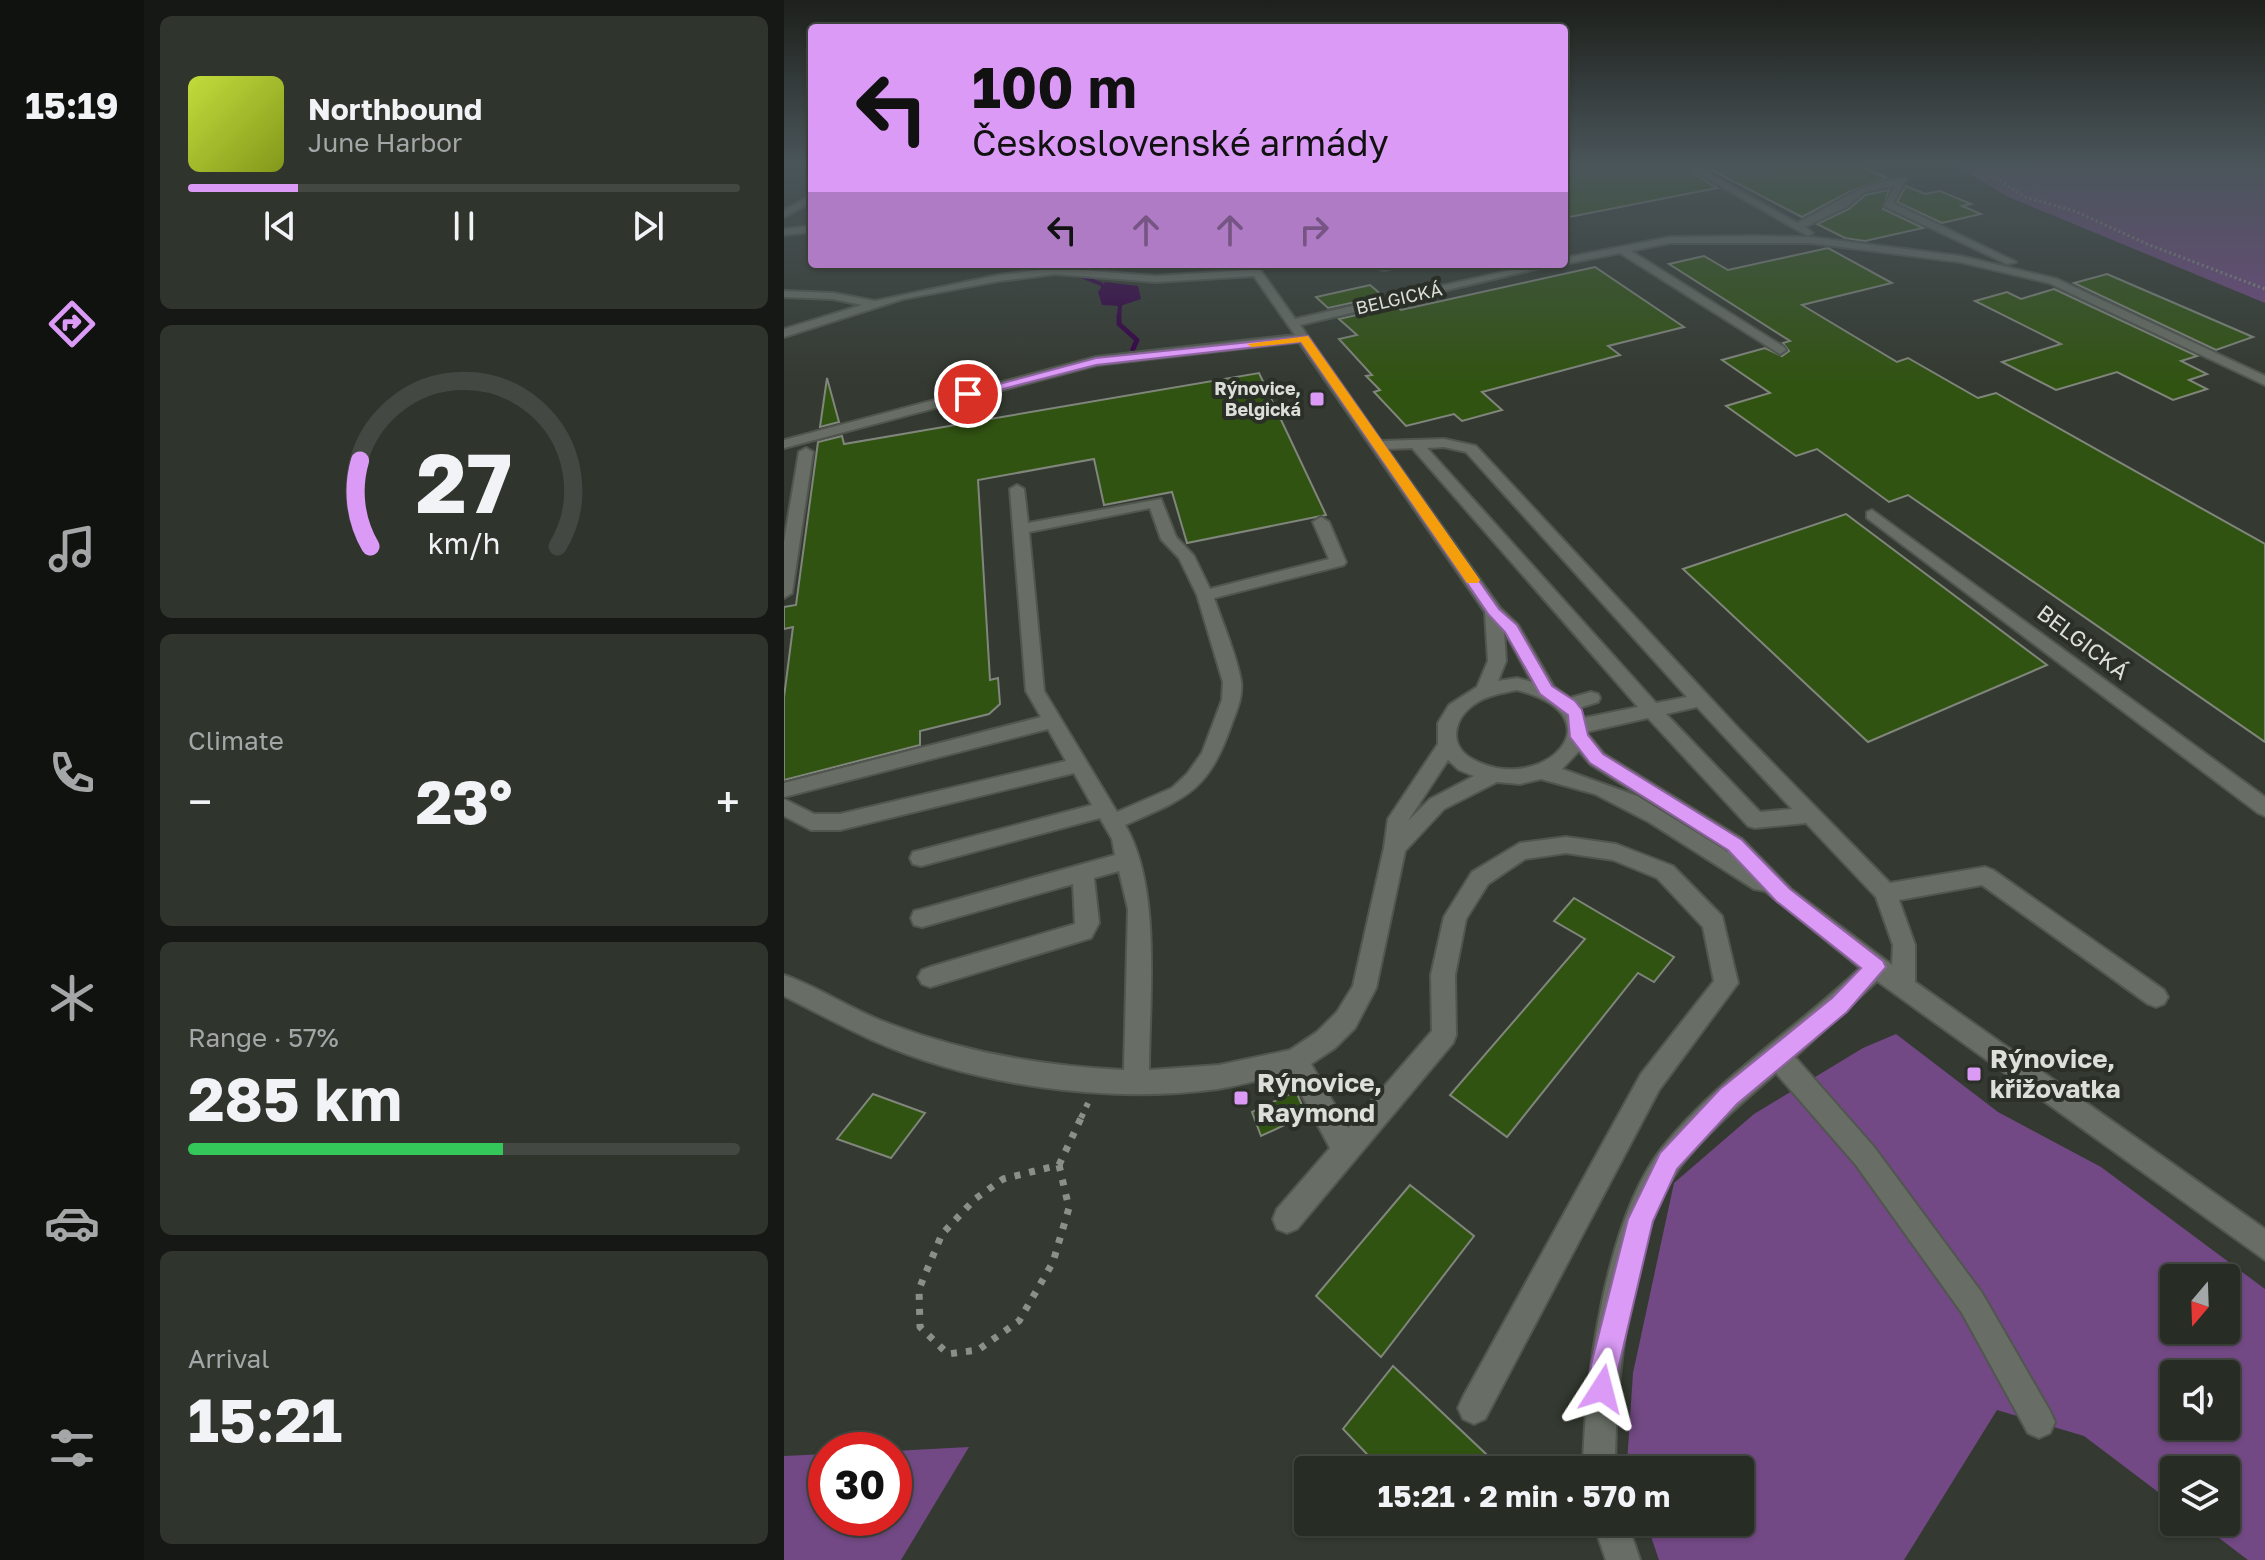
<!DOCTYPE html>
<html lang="en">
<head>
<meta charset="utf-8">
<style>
	body { margin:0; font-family:"Golos Text",sans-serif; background:#2f342d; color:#f1f3f6; height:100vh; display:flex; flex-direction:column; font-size:30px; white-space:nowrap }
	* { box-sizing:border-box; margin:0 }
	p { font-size:26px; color:#a4a7a7 }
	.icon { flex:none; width:44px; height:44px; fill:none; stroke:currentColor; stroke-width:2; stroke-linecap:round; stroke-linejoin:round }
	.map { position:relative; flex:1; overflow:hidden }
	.drawer { display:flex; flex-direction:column; gap:16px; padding:16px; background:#151814; width:640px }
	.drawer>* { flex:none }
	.guide { position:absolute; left:24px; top:24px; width:760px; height:244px; border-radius:8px; box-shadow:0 2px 6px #0004,0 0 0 2px #434842; background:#da9af6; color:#111; overflow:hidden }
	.needle { width:52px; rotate:199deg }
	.fabs { position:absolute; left:1376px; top:1264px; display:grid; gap:16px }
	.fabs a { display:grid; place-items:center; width:80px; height:80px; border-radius:8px; background:#272c25; box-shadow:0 2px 6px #0004,0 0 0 2px #434842; font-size:40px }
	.speed { position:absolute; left:24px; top:1432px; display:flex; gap:16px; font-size:40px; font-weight:700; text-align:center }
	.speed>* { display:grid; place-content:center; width:104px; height:104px; border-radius:50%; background:#272c25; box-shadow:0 2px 6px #0004,0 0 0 2px #434842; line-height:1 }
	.speed .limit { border:12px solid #d22; background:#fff; color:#111 }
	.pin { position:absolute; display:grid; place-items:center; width:68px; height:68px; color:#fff; margin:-34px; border:4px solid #fff; border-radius:50%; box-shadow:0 2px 8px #0007 }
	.me { position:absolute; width:88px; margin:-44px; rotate:9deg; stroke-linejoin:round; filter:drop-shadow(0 0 6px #0008) }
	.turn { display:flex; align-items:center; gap:28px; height:168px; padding:0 32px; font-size:36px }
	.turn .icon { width:104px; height:104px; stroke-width:2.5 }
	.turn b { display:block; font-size:56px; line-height:68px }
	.lanes { display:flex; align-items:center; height:76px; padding:0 32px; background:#0003; justify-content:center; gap:40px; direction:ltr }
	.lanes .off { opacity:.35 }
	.big { font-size:60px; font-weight:700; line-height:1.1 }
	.drawer .widget { flex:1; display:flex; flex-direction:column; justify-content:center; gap:12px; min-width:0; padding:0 28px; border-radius:12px; background:#2f342d }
	.drawer .dial { align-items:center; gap:0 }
	.dial svg { height:208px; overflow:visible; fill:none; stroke:#434842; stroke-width:7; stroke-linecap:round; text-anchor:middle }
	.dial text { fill:#f1f3f6; stroke:none }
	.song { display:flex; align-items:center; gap:24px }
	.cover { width:96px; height:96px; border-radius:12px; background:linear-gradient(135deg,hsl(70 70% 55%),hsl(70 70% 35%)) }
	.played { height:8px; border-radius:4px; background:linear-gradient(90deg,#da9af6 20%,#434842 20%) }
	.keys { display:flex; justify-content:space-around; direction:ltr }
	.heat { display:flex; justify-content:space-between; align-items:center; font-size:44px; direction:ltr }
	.charge { height:12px; border-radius:6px; background:linear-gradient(90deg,#34c759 57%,#434842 0) }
	.trip { position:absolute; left:510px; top:1456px; width:460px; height:80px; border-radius:8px; background:#272c25; box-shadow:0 2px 6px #0004,0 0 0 2px #434842; font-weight:700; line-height:80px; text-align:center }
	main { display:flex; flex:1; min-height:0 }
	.menu { display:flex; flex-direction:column; width:144px; justify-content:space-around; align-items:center; background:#10120f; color:#a4a7a7 }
	.menu .icon { width:56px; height:56px }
	.menu .current { color:#da9af6 }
	.menu b { font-size:36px; color:#f1f3f6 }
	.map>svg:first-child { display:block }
	.green { fill:#724984; fill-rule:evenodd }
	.water { fill:#350047 }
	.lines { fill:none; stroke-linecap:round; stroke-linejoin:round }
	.stream-far1 { stroke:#350047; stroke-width:4 }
	.stream { stroke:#350047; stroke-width:5 }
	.building { fill:#315312; stroke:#80867c; stroke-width:2 }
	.minor-casing { stroke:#51564f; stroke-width:4 }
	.path-far2 { stroke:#8a8f88; stroke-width:3; stroke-dasharray:2 3; stroke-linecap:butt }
	.path-far1 { stroke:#8a8f88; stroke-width:6; stroke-dasharray:5 7; stroke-linecap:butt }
	.path { stroke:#8a8f88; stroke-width:7; stroke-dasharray:6 9; stroke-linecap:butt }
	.minor { fill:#686e65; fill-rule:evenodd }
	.route { fill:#da9af6; stroke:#8e64a0; stroke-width:2 }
	.slow { fill:#f59e0b }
	.poi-dot { fill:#da9af6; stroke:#2a2f27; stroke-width:3 }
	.labels { text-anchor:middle; stroke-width:8; stroke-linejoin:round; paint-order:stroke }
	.far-street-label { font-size:18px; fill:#dbded9; stroke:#2a2f27 }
	.far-poi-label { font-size:18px; font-weight:bold; fill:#dbded9; stroke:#2a2f27; text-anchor:end }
	.street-label { font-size:22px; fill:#dbded9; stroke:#2a2f27 }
	.near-poi-label { font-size:26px; font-weight:bold; fill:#dbded9; stroke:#2a2f27; text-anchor:start }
</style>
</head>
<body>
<main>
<nav class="menu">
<b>15:19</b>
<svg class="icon current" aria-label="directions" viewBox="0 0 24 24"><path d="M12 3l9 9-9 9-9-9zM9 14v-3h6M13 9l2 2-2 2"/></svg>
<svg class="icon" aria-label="music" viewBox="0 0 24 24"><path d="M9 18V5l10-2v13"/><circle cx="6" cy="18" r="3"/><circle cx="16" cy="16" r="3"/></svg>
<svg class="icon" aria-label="phone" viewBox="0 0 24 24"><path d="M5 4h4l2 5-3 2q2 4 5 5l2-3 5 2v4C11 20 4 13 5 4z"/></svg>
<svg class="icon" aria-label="climate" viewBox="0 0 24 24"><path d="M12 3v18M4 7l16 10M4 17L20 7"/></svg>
<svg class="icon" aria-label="car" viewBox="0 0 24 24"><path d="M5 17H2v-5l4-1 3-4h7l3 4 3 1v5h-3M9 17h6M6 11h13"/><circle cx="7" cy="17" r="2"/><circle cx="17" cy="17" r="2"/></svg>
<svg class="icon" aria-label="filters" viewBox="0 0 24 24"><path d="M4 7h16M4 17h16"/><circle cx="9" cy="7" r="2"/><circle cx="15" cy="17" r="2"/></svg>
</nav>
<section class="drawer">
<div class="widget">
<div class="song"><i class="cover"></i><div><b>Northbound</b><p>June Harbor</p></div></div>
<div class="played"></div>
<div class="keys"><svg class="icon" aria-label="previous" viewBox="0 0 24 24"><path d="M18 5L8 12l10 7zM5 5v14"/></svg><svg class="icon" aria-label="pause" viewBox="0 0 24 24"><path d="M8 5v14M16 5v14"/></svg><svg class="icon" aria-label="next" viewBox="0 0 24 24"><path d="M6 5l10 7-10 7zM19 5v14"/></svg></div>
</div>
<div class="widget dial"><svg viewBox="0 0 100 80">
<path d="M14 69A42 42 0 1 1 86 69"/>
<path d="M14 69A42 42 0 0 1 10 36" stroke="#da9af6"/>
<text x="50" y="56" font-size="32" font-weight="700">27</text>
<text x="50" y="72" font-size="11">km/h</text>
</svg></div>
<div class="widget"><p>Climate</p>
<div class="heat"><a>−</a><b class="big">23°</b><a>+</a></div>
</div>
<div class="widget"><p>Range · 57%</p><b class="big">285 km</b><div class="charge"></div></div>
<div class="widget"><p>Arrival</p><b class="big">15:21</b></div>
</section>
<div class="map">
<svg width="1481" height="1560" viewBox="0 0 1481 1560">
	<rect width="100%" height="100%" fill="#343a31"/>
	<g class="green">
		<path d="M1167 162H1481V303L1222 196Z"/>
		<path d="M1112 1034 1214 1112 1317 1167 1481 1289V1560H1464L1414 1522H1442V1470H1390V1504L1300 1436 1213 1410 1120 1560H875L862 1522H956V1470H845L843 1463 849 1373 890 1183 970 1114 1079 1048ZM1390 1278H1442V1330H1390ZM1390 1374H1442V1426H1390Z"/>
		<path d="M185 1447 117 1560H0V1456L42 1454V1518H110V1451Z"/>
	</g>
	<path class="water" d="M321 282 354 286 357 299 336 306 318 305 314 292Z"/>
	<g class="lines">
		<g class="stream-far1">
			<path d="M294 275 317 284 322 290"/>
			<path d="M331 301 336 306 335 317"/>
		</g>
		<path class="stream" d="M335 315V324L353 340 349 349"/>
	</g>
	<g class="building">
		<path d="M780 162H891L933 188 780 218Z"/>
		<path d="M912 162H1075V166L1103 178 1065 192 1018 217Z"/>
		<path d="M1122 186 1141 194 1156 191 1187 204 1178 206 1197 214 1158 223 1113 202Z"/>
		<path d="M1105 190 1099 209 1139 228 1081 241 1061 238 1033 224 1065 209 1081 195Z"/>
		<path d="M1044 248 1108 283 1018 305 1113 362 1124 358 1194 398 1212 393 1481 544V742L1124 495 1105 502 1033 449 1012 456 942 406 986 393 938 360 981 348 998 356 1005 351 999 343 1006 341 885 264 920 256 944 270Z"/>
		<path d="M811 267 900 327 824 346 836 355 698 392 718 410 678 421 670 414 622 426 590 392 596 390 582 376 588 375 555 339 573 335 555 319 611 306 617 310Z"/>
		<path d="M1323 274 1469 337 1432 350 1290 283Z"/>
		<path d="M586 285 599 296 544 308 532 297Z"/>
		<path d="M1270 289 1413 356 1397 361 1423 374 1405 380 1423 389 1389 400 1333 372 1272 390 1218 362 1277 344 1191 301 1223 292 1237 299Z"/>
		<path d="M475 373 542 515 403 543 388 492 320 505 310 459 194 480 206 680 214 678 216 704 205 714 136 731V745L0 780V697L9 627 0 629V607L12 605 34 442 58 436 60 444Z"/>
		<path d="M43 378 55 422 36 427Z"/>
		<path d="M1062 514 1263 665 1084 742 899 569Z"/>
		<path d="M790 898 890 957 870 982 854 973 723 1137 666 1095 801 939 770 921Z"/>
		<path d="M512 1091 522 1115 477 1136 468 1112Z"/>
		<path d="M89 1094 141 1113 107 1158 53 1139Z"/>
		<path d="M626 1185 690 1236 597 1357 532 1296Z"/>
		<path d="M609 1366 702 1454 691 1470H598L559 1429Z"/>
	</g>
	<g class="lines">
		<g class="minor-casing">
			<g id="minor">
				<path d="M894 162H905L1013 223C1048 206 1083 178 1122 179L1109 203 1232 262 1223 264 1100 206 1111 186 1080 192 1064 206 1021 227 1029 233 1024 236Z"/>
				<path d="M28 195V202L0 217V210Z"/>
				<path d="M28 226V232L0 235V229Z"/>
				<path d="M973 236 1026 237 1176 256 1273 279 1481 376V385L1265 283 1176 262 1026 243H886L847 251 1000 347 1002 350 996 354 836 253 780 264H779L780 258 886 237Z"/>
				<path d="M462 264H472L511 319 754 264H773L516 325 597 441 660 439 692 446 957 731 1106 883 1201 867 1209 870 1380 990 1384 997 1380 1004 1372 1007 1364 1004 1198 885 1115 900 1131 945V982L1481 1229V1260L1093 981 1011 1057 1090 1147 1198 1293 1266 1411 1271 1422 1266 1433 1255 1438 1244 1433 1178 1313 1072 1165 992 1073C959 1102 923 1132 896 1167 846 1235 831 1386 831 1470H799C801 1380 821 1221 878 1148 933 1078 1013 1029 1076 968L981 891 970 889 865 822 811 794 757 779 736 784 713 782 660 809 621 851 592 988 571 1028 551 1048 527 1064 564 1128 648 1031 647 975 660 917 688 872 736 843 782 837 832 844 889 866 938 916 954 983 875 1090 701 1419 690 1424 679 1419 674 1408 679 1397 857 1074 930 981 919 927 873 878 829 860 782 853 741 859 704 884 682 919 671 975 672 1035 669 1043 513 1229 503 1233 493 1229 489 1219 493 1209 546 1148 506 1073C482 1078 458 1085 434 1089 323 1104 190 1086 88 1040 58 1026 29 1011 0 996V975C37 988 69 1011 106 1024 182 1053 259 1066 340 1070L344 909 335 871 310 878 315 923 307 938 146 987 138 984 134 977 138 970 146 967 291 924 289 884 138 927 130 925 127 918 130 911 138 909 331 855 328 839 316 818 137 866 129 864 126 858 129 852 137 850 308 805 290 773 56 830H27L0 816V799L30 814H56L282 761 264 729 0 797V783L257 717 242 691 226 489 233 485 240 489 244 523 377 499 392 537 410 556 426 589 545 559 529 522 537 517 545 522 562 562 560 565 430 598C439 625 452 653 457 681 459 696 453 710 448 723 424 792 404 797 341 825 378 887 365 1000 365 1070L435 1065 506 1050 533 1032 553 1012 569 986 600 848 604 819 654 744V723L665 705 693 687 704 661 701 612 515 342 313 365 0 448V440L312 357 511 335 470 276 372 282 271 274 215 281 119 299 0 337V329L78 305 49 299 0 297V291L49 293 91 301 215 275 271 268 372 276 466 270ZM660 447 682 452 903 697 872 703 643 448ZM628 448 854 707 800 718 795 708 814 702 816 698 814 694 807 692 786 698 770 687 734 625 716 608 603 449ZM366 508 377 539 395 558 413 595 439 682 438 700 418 753 403 774 388 788 333 812 260 691 245 532ZM720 631 721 632 748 682 733 678 714 681 722 661ZM733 690C838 717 758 796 690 760 663 746 669 718 692 703 704 695 719 693 733 690ZM913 707 1008 809 976 812 882 714ZM864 718 964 826 971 828 1022 823 1092 897 1109 945 1108 965 1007 889 958 839 820 754 802 732ZM795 751 806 764 944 851V852L853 796 778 769ZM664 760 675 770 690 776 646 799 624 821Z"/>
				<path d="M583 264H626L600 270Z"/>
				<path d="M22 448 29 452 8 593 0 598V542L15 452Z"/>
				<path d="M1088 510 1481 797V816L1474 813 1083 518V512Z"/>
				<path d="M809 1522H843L856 1560H822Z"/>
			</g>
		</g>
		<g class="path-far2">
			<path d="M1186 162 1241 197 1293 212 1363 244 1481 289"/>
			<path d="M1200 168 1236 162"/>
		</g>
		<path class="path-far1" d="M297 1118 304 1103"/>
		<g class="path">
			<path d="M275 1165 285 1208 269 1262 235 1321 194 1350 164 1354 136 1327 135 1289 158 1234 191 1199 219 1179Z"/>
			<path d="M275 1165 298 1116"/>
		</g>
		<use href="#minor" class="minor"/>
	</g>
	<linearGradient id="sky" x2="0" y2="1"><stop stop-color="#1d201b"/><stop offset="0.43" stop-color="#4a555a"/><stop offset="1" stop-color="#4a555a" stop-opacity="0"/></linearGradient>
	<rect width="1481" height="381" fill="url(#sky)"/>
	<path class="route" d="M524 336 715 609 733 625 768 686 791 701 798 710 804 735 819 754 958 840 1006 889 1099 961 1102 967 1063 1012 953 1104 893 1169 869 1221 835 1365 828 1399 818 1403 808 1399 804 1389 807 1365 844 1219 876 1153 936 1089 1048 998 1077 968 992 901 944 850 806 763 786 737 784 715 756 694 721 632 705 615 517 342 312 365 184 398 178 394 312 358Z"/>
	<path class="slow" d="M524 336 696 580 694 583H683L517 342 468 347 463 344Z"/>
	<g class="poi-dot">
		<rect x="525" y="391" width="16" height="16" rx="4"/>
		<rect x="1182" y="1066" width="16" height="16" rx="4"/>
		<rect x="449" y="1090" width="16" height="16" rx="4"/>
	</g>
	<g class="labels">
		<g class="far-street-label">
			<text transform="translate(615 299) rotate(-13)" y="6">BELGICKÁ</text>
		</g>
		<g class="far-poi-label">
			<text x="517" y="395">Rýnovice,<tspan x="517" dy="21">Belgická</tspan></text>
		</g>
		<g class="street-label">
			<text transform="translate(1299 642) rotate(37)" y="8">BELGICKÁ</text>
		</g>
		<g class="near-poi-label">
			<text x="1206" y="1068">Rýnovice,<tspan x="1206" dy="30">křižovatka</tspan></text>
			<text x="473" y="1092">Rýnovice,<tspan x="473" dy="30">Raymond</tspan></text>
		</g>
	</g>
</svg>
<div class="fabs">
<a><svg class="needle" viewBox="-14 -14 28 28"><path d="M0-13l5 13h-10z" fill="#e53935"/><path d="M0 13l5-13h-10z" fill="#a4a7a7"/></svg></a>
<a><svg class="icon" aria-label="sound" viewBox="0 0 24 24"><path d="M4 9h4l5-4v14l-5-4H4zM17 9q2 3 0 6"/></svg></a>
<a><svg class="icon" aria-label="layers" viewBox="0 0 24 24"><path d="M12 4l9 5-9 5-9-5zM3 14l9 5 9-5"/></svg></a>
</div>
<div class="speed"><div class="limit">30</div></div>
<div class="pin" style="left:184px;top:394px;background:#d93025"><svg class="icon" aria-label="arrive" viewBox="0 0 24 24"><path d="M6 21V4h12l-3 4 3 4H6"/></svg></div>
<svg class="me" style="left:818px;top:1389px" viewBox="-20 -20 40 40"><path d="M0-17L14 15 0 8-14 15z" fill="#da9af6" stroke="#fff" stroke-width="4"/></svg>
<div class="trip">15:21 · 2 min · 570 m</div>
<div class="guide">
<div class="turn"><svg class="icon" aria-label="left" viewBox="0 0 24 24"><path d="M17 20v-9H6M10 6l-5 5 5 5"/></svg><div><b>100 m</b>Československé armády</div></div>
<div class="lanes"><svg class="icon" aria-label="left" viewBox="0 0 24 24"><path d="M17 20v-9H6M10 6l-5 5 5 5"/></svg><svg class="icon off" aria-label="ahead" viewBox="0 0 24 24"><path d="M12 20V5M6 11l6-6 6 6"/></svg><svg class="icon off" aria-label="ahead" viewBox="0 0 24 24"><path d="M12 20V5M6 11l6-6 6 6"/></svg><svg class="icon off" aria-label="right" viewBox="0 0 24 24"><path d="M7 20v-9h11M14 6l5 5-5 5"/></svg></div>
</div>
</div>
</main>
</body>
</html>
